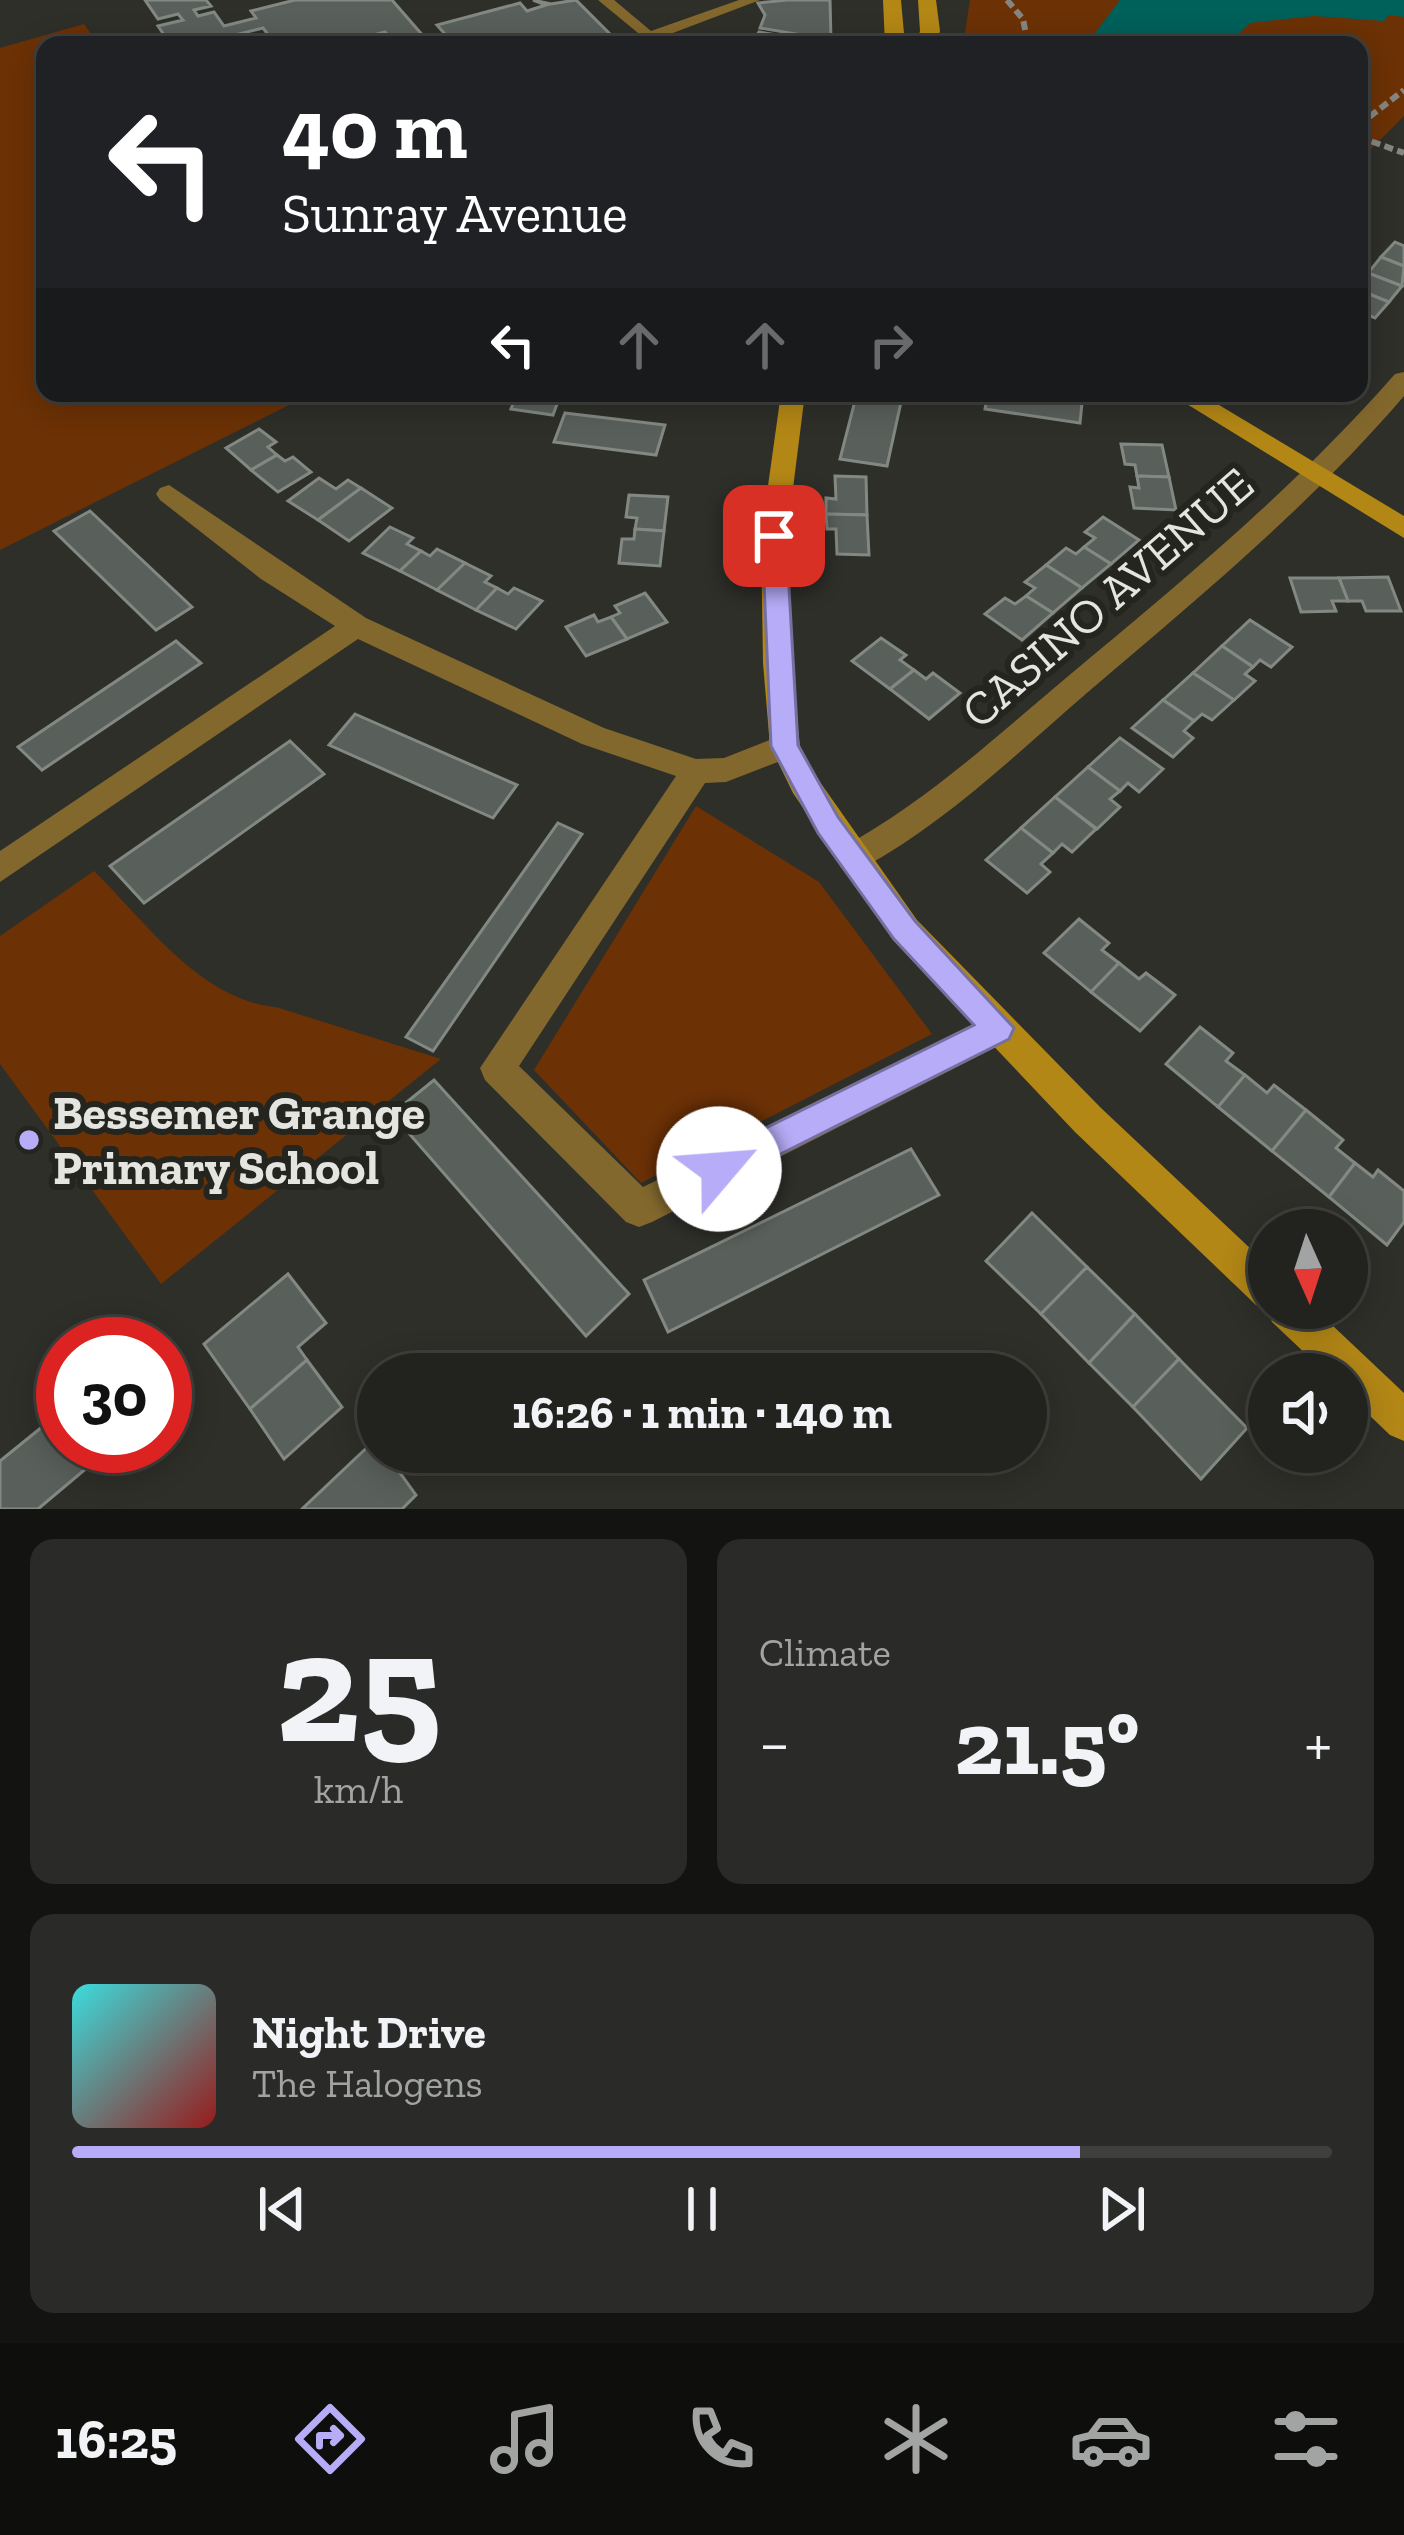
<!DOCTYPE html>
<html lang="en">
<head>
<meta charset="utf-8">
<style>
	body { margin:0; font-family:"Zilla Slab",serif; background:#2a2b28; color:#f1f3f6; height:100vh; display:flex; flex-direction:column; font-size:45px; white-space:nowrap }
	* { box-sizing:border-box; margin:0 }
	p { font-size:39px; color:#a2a4a4 }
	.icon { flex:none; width:66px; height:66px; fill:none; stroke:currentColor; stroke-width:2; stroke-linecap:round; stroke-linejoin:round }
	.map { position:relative; height:1509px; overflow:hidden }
	.side { display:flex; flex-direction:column; gap:30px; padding:30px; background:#131311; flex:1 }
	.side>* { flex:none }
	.top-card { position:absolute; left:36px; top:36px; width:1332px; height:366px; border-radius:24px; box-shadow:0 6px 30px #0003,0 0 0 3px #3f403d; background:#202124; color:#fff; overflow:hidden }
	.needle { width:78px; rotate:177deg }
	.controls { position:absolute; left:1248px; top:1209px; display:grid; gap:24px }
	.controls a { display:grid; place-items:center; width:120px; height:120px; border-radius:50%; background:#22231f; box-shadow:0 6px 30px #0003,0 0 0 3px #3f403d; font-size:60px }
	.speed { position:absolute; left:36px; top:1317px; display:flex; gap:24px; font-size:60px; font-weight:700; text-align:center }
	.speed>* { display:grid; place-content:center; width:156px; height:156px; border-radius:50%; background:#22231f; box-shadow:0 6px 30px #0003,0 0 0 3px #3f403d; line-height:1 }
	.speed .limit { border:18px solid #d22; background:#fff; color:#111 }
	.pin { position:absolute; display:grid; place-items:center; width:102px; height:102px; color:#fff; margin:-51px; border-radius:24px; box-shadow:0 6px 18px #0006 }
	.me { position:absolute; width:132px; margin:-66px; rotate:63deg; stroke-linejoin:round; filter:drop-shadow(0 0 9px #0008) }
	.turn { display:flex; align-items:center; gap:42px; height:252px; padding:0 48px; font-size:54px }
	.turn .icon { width:156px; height:156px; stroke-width:2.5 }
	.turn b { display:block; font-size:84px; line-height:102px }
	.lanes { display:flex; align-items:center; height:114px; padding:0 48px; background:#0003; justify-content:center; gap:60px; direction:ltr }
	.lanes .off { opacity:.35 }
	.big { font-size:90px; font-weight:700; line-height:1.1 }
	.side .tile { flex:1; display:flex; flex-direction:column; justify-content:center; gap:18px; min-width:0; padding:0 42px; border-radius:24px; background:#2a2b28 }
	.side .dial { align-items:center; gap:0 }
	.dial b { font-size:156px; line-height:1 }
	.song { display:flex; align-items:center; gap:36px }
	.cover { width:144px; height:144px; border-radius:18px; background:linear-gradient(135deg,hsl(180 70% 55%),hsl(0 70% 35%)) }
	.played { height:12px; border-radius:6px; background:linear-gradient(90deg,#b6acf8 80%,#3f403d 80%) }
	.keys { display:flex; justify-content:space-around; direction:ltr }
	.heat { display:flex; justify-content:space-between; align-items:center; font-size:66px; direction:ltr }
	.side .tiles { flex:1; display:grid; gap:30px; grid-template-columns:1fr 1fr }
	.tile:last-child { grid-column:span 2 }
	.trip { position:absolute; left:357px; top:1353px; width:690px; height:120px; border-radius:60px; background:#22231f; box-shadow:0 6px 30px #0003,0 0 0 3px #3f403d; font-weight:700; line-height:120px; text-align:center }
	.dock { display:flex; height:192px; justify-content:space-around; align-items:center; background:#0e0e0c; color:#a2a4a4 }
	.dock .icon { width:84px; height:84px }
	.dock .on { color:#b6acf8 }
	.dock b { font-size:54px; color:#f1f3f6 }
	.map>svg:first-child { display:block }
	.green { fill:#6c3105 }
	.water { fill:#00605a }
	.building { fill:#595f5a; stroke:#828983; stroke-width:3 }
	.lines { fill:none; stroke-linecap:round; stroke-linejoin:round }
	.path { stroke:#858681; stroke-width:6; stroke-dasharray:9 4.5; stroke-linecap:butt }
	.lane { fill:#83682d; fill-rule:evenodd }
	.street { fill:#83682d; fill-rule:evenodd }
	.secondary { fill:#b38716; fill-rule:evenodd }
	.route { fill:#b6acf8; stroke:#7670a1; stroke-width:3 }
	.poi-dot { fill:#b6acf8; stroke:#24251f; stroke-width:4.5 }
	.labels { text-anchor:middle; stroke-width:12; stroke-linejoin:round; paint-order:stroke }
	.street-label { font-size:48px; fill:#e4e5e1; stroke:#24251f }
	.poi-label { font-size:48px; font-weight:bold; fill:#e4e5e1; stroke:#24251f; text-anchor:start }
</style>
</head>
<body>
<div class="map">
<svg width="1404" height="1509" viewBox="0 0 1404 1509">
	<rect width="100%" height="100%" fill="#2e2f29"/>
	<g class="green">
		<path d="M970 0H1404V116L1359 161V45H963Z"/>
		<path d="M84 24 99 45H45V393H313L0 550V48Z"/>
		<path d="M696 806 819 882 932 1034 641 1183 534 1070Z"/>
		<path d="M94 871C145 921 200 1000 276 1007L441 1059 161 1284 0 1064V936Z"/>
	</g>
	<path class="water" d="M1120 0H1404V17L1389 15 1384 21 1314 16 1250 23 1227 45H1086Z"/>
	<g class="building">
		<path d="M145 0H206L211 6 194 10 198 16 214 12 224 26 256 18 251 11 295 0H392L425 38 444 33 437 25 520 3 527 11 546 5 533 0 551 4 576 0 613 37 585 45H396L385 32 334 45H276L263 28 231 36 238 45H171L158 26 183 20 178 14 158 19Z"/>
		<path d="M788 0H830L831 40 760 28 765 15 758 3Z"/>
		<path d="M759 32 800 39 797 45H751Z"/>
		<path d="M1395 242 1404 246V266L1381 257Z"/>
		<path d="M1381 257 1404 266 1402 286 1368 273Z"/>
		<path d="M1368 273 1402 286 1389 302 1359 290Z"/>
		<path d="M1359 290 1389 302 1375 318 1359 311Z"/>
		<path d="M517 393H561L553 415 511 409Z"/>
		<path d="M857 393H903L887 466 840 459Z"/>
		<path d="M988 393H1083L1080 423 985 409Z"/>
		<path d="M565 413 665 425 656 455 554 442Z"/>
		<path d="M259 429 276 442 268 447 277 455 251 470 226 448Z"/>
		<path d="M1121 444 1162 445 1169 477 1137 476 1135 465 1125 464Z"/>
		<path d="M277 455 285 461 293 457 311 472 278 492 251 470Z"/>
		<path d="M835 476 866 477 867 515 826 514V498L836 499Z"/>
		<path d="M1137 476 1169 477 1176 510 1134 508 1130 487 1139 488Z"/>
		<path d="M319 478 336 489 348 480 361 488 318 520 288 501Z"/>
		<path d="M361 488 392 508 349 541 318 520Z"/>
		<path d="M629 495 668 497 664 531 635 529 637 518 626 517Z"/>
		<path d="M90 511 192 607 156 630 54 531Z"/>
		<path d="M826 514 867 515 869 555 837 554 836 529H827Z"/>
		<path d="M1103 517 1139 540 1111 564 1084 547 1095 538 1085 532Z"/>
		<path d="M390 527 413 538 407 544 421 551 400 571 363 553Z"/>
		<path d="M635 529 664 531 660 566 619 563 622 539H634Z"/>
		<path d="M1084 547 1111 564 1082 588 1046 565 1066 548 1076 554Z"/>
		<path d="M437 549 465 563 437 590 400 571 421 551 430 556Z"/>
		<path d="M465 563 491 576 485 582 497 588 476 610 437 590Z"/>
		<path d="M1046 565 1082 588 1053 613 1026 596 1035 588 1025 582Z"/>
		<path d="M1388 577 1401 611H1366L1362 601H1348L1339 578Z"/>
		<path d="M1290 578H1339L1348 601H1332L1336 611 1301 612Z"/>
		<path d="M497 588 508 594 514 588 542 601 516 629 476 610Z"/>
		<path d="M645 593 667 622 627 639 611 617 620 613 615 606Z"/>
		<path d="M1026 596 1053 613 1022 640 985 614 1005 598 1015 604Z"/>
		<path d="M594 615 598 622 611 617 627 639 586 656 566 627Z"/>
		<path d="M1250 620 1292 647 1271 667 1260 660 1253 667 1222 646Z"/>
		<path d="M881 638 906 655 900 660 914 670 890 689 852 661Z"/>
		<path d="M176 641 201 663 42 770 18 747Z"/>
		<path d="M1222 646 1253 667 1245 674 1255 681 1234 700 1193 673Z"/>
		<path d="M914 670 926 679 933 673 960 693 929 719 890 689Z"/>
		<path d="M1193 673 1234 700 1212 720 1202 714 1194 721 1163 700Z"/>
		<path d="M1163 700 1194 721 1184 731 1193 738 1173 757 1132 728Z"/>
		<path d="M355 714 517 785 493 818 329 745Z"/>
		<path d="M1120 738 1163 769 1139 792 1128 783 1120 791 1088 767Z"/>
		<path d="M290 741 324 774 144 903 110 866Z"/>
		<path d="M1088 767 1120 791 1110 799 1120 807 1097 829 1055 797Z"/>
		<path d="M1055 797 1096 829 1072 852 1062 844 1053 853 1021 828Z"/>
		<path d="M558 823 582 834 433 1051 406 1037Z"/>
		<path d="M1021 828 1053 853 1041 864 1050 872 1027 893 986 860Z"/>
		<path d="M1079 919 1109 943 1102 950 1119 963 1091 992 1044 953Z"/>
		<path d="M1119 963 1139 979 1146 973 1175 995 1140 1031 1091 992Z"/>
		<path d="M1200 1027 1233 1053 1226 1061 1245 1075 1218 1107 1166 1064Z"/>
		<path d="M1245 1075 1267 1093 1274 1085 1306 1110 1272 1151 1218 1107Z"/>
		<path d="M434 1080 629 1294 586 1336 392 1114Z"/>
		<path d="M1306 1110 1343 1140 1336 1148 1355 1163 1329 1197 1272 1151Z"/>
		<path d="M911 1149 939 1195 668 1332 644 1280Z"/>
		<path d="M1355 1163 1373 1177 1378 1170 1404 1191V1222L1387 1245 1329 1197Z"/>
		<path d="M1032 1213 1087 1267 1041 1314 986 1261Z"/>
		<path d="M1087 1267 1135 1314 1089 1363 1041 1314Z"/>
		<path d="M288 1274 326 1323 298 1347 307 1360 250 1409 204 1344Z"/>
		<path d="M1135 1314 1179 1359 1133 1407 1089 1363Z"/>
		<path d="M1179 1359 1247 1428 1201 1479 1133 1407Z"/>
		<path d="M307 1360 342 1407 284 1459 250 1409Z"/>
		<path d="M63 1410V1446H113L38 1509H0V1461Z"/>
		<path d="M376 1439 378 1452H385L416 1495 402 1509H302Z"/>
	</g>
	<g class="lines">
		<g class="path">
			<path d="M1007 0 1023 19 1028 45"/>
			<path d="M1359 125 1404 90"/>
			<path d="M1359 137 1404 153"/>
		</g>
		<path class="lane" d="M598 0H614L651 31 739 0H760L649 42Z"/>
		<g class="street">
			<path d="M1404 372V396C1310 506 1198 598 1088 692 1015 755 948 821 863 868L852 871 841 868 836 858 841 848C925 803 993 739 1066 678 1181 582 1296 487 1395 374Z"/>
			<path d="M169 485 366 618 604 728 696 759 724 758 785 734 796 737 800 746 796 755 726 782 705 783 519 1066 643 1187 986 1018 998 1013 1010 1018 1015 1029 1010 1040 652 1222 639 1227 626 1222 485 1080 480 1068 676 776 582 744 358 639 0 882V851L335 626 261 579 160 500 156 494 160 488Z"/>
		</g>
		<g class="secondary">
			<path d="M883 0H901L905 45H885Z"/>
			<path d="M918 0H936L940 31 936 45H916L920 31Z"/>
			<path d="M781 393H805L787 536 791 663 800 746 815 775 917 920 1101 1108 1269 1266V1308H1314L1404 1393V1441L1390 1435 1347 1394V1374H1327L1272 1322 1268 1311 1256 1305 1075 1132 893 940 793 793 770 746 763 663 761 536Z"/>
			<path d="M1169 393H1199L1404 516V538Z"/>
		</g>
	</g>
	<path class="route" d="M774 527 786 536 798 745 838 817 915 921 1014 1028 1009 1039 719 1185 707 1180 702 1169 707 1157 974 1025 894 939 818 833 771 746 762 536Z"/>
	<circle class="poi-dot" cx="29" cy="1140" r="12"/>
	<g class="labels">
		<g class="street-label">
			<text transform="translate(1107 597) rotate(-41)" y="17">CASINO AVENUE</text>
		</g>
		<g class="poi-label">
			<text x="53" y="1129">Bessemer Grange<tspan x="53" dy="55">Primary School</tspan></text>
		</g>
	</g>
</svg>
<div class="controls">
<a><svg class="needle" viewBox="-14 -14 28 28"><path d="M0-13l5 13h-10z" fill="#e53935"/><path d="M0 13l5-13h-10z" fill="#a2a4a4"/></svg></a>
<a><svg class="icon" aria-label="sound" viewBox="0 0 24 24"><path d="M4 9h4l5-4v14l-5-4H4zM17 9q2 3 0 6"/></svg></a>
</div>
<div class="speed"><div class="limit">30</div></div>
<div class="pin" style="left:774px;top:536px;background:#d93025"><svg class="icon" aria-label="arrive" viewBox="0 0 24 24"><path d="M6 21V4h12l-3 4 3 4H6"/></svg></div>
<svg class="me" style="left:719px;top:1169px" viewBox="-20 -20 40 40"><circle r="19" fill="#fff"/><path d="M0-13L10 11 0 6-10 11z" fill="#b6acf8"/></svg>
<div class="trip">16:26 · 1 min · 140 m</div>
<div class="top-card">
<div class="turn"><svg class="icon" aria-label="left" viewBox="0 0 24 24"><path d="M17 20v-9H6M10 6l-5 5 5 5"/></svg><div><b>40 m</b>Sunray Avenue</div></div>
<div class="lanes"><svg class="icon" aria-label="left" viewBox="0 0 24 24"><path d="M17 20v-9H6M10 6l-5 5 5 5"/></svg><svg class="icon off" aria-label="ahead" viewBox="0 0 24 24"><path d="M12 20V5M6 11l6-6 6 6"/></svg><svg class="icon off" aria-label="ahead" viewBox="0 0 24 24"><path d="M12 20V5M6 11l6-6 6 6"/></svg><svg class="icon off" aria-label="right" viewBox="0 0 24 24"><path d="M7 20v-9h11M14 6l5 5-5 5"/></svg></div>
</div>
</div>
<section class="side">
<div class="tiles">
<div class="tile dial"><b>25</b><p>km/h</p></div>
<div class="tile"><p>Climate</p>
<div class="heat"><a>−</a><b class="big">21.5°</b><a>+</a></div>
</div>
<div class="tile">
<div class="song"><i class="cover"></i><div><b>Night Drive</b><p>The Halogens</p></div></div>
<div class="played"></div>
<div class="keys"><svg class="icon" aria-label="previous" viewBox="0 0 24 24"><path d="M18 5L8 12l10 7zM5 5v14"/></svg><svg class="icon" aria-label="pause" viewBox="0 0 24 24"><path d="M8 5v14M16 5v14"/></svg><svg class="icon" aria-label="next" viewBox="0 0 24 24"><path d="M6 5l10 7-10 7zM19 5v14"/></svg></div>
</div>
</div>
</section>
<nav class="dock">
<b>16:25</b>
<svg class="icon on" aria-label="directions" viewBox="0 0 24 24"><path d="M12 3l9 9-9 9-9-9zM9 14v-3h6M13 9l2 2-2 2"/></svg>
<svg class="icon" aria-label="music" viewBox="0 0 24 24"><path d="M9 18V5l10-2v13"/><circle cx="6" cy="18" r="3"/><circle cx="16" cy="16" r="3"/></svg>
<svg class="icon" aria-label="phone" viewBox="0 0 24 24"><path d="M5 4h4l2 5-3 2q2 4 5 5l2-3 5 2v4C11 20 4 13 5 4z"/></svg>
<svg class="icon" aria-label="climate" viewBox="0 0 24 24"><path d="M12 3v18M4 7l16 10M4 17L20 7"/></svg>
<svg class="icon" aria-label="car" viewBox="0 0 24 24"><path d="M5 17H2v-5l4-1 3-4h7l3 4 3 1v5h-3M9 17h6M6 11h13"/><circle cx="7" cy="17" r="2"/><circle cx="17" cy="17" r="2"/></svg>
<svg class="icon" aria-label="filters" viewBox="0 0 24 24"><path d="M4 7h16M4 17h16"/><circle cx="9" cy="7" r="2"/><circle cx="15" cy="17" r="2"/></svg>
</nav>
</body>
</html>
